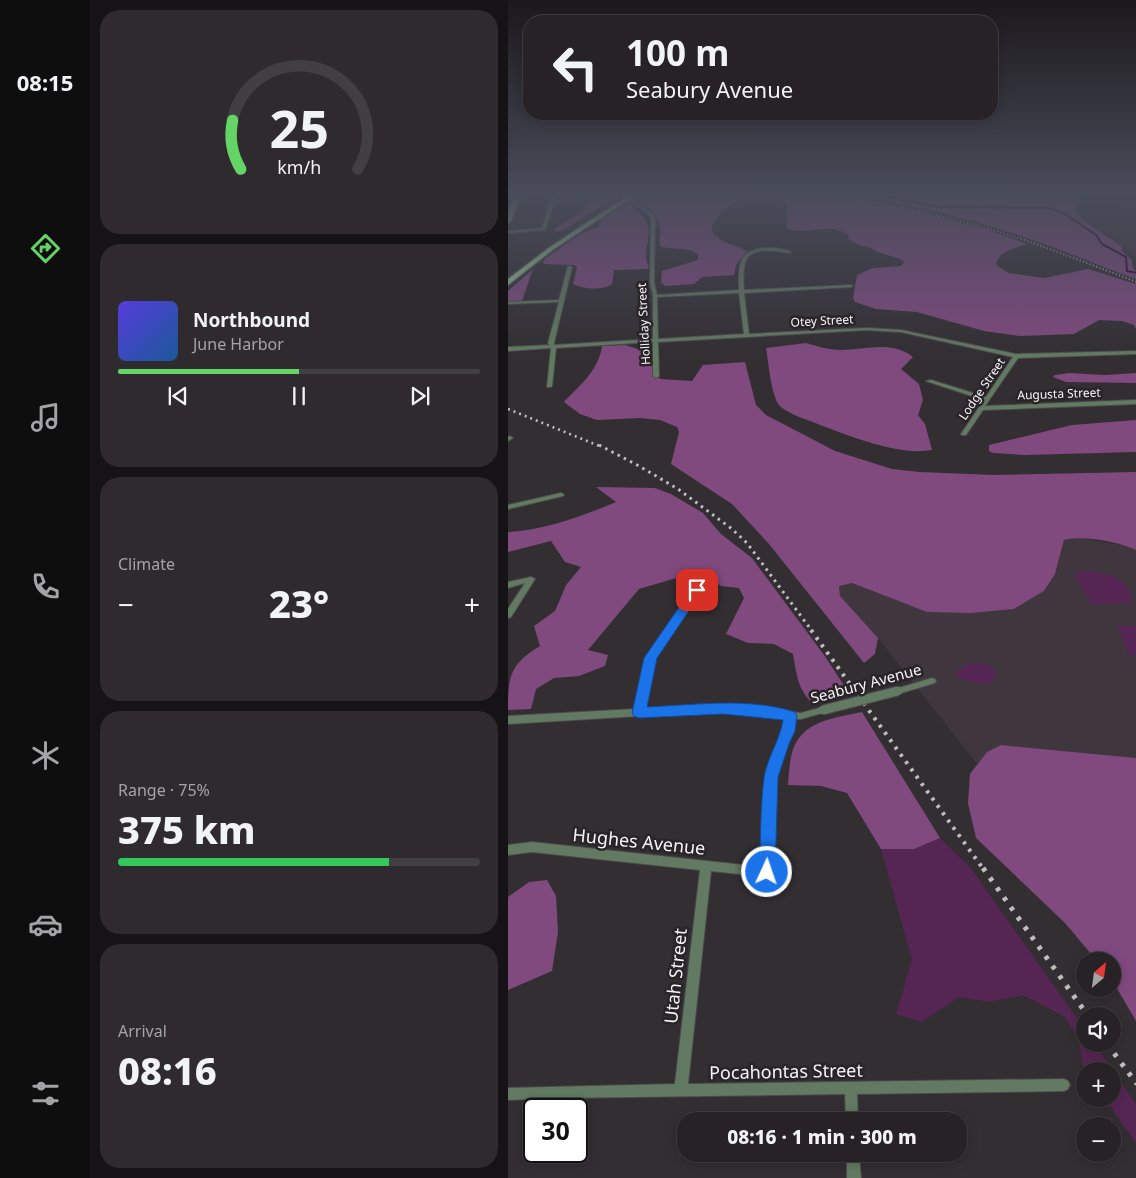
<!DOCTYPE html>
<html lang="en">
<head>
<meta charset="utf-8">
<style>
	body { margin:0; font-family:"Noto Sans",sans-serif; background:#2e2a2e; color:#f1f3f6; height:100vh; display:flex; flex-direction:column; font-size:19px; white-space:nowrap }
	* { box-sizing:border-box; margin:0 }
	p { font-size:16px; color:#a4a4a7 }
	.icon { flex:none; width:28px; height:28px; fill:none; stroke:currentColor; stroke-width:2; stroke-linecap:round; stroke-linejoin:round }
	.map { position:relative; flex:1; overflow:hidden }
	.sheet { display:flex; flex-direction:column; gap:10px; padding:10px; background:#151315; width:418px }
	.sheet>* { flex:none }
	.guide { position:absolute; left:15px; top:15px; width:475px; height:105px; border-radius:20px; box-shadow:0 2px 12px #0003,0 0 0 1px #423f43; background:#262226; color:#f1f3f6; overflow:hidden }
	.needle { width:32px; rotate:29deg }
	.fabs { position:absolute; left:568px; top:952px; display:grid; gap:10px }
	.fabs a { display:grid; place-items:center; width:45px; height:45px; border-radius:50%; background:#262226; box-shadow:0 2px 12px #0003,0 0 0 1px #423f43; font-size:25px }
	.speed { position:absolute; left:15px; top:1098px; display:flex; gap:10px; font-size:25px; font-weight:700; text-align:center }
	.speed>* { display:grid; place-content:center; width:65px; height:65px; border-radius:50%; background:#262226; box-shadow:0 2px 12px #0003,0 0 0 1px #423f43; line-height:1 }
	.speed .limit { border:2px solid #111; border-radius:8px; background:#fff; color:#111 }
	.pin { position:absolute; display:grid; place-items:center; width:42px; height:42px; color:#fff; margin:-21px; border-radius:10px; box-shadow:0 2px 8px #0006 }
	.me { position:absolute; width:55px; margin:-28px; rotate:3deg; stroke-linejoin:round; filter:drop-shadow(0 0 4px #0008) }
	.turn { display:flex; align-items:center; gap:18px; height:105px; padding:0 20px; font-size:22px }
	.turn .icon { width:65px; height:65px; stroke-width:2.5 }
	.turn b { display:block; font-size:35px; line-height:42px }
	.big { font-size:38px; font-weight:800; line-height:1.1 }
	.sheet .widget { flex:1; display:flex; flex-direction:column; justify-content:center; gap:8px; min-width:0; padding:0 18px; border-radius:20px; background:#2e2a2e }
	.sheet .dial { align-items:center; gap:0 }
	.dial svg { height:130px; overflow:visible; fill:none; stroke:#423f43; stroke-width:7; stroke-linecap:round; text-anchor:middle }
	.dial text { fill:#f1f3f6; stroke:none }
	.song { display:flex; align-items:center; gap:15px }
	.cover { width:60px; height:60px; border-radius:8px; background:linear-gradient(135deg,hsl(250 70% 55%),hsl(210 70% 35%)) }
	.played { height:5px; border-radius:2px; background:linear-gradient(90deg,#65d467 50%,#423f43 50%) }
	.keys { display:flex; justify-content:space-around; direction:ltr }
	.heat { display:flex; justify-content:space-between; align-items:center; font-size:28px; direction:ltr }
	.charge { height:8px; border-radius:4px; background:linear-gradient(90deg,#34c759 75%,#423f43 0) }
	.trip { position:absolute; left:169px; top:1112px; width:290px; height:50px; border-radius:20px; background:#262226; box-shadow:0 2px 12px #0003,0 0 0 1px #423f43; font-weight:800; line-height:50px; text-align:center }
	main { display:flex; flex:1; min-height:0 }
	.tabs { display:flex; flex-direction:column; width:90px; justify-content:space-around; align-items:center; background:#0f0e0f; color:#a4a4a7 }
	.tabs .icon { width:35px; height:35px }
	.tabs .selected { color:#65d467 }
	.tabs b { font-size:22px; color:#f1f3f6 }
	.map>svg:first-child { display:block }
	.built { fill:#3f363e }
	.green { fill:#552654 }
	.forest { fill:#804a7f }
	.lines { fill:none; stroke-linecap:round; stroke-linejoin:round }
	.stream { stroke:#2e002f; stroke-width:2 }
	.minor-casing { stroke:#4d4a4d; stroke-width:2 }
	.secondary-casing { stroke:#4d4a4d; stroke-width:3 }
	.primary-casing { stroke:#4d4a4d; stroke-width:3 }
	.minor { fill:#627a61; fill-rule:evenodd }
	.secondary { fill:#7ea47c; fill-rule:evenodd }
	.primary { fill:#93c491; fill-rule:evenodd }
	.rail-far4 { stroke:#c0bdc0; stroke-width:2; stroke-dasharray:1 2.5; stroke-linecap:butt }
	.rail-far3 { stroke:#c0bdc0; stroke-width:2.5; stroke-dasharray:2 4; stroke-linecap:butt }
	.rail-far2 { stroke:#c0bdc0; stroke-width:3; stroke-dasharray:2.5 4.5; stroke-linecap:butt }
	.rail-far1 { stroke:#c0bdc0; stroke-width:4; stroke-dasharray:3 6; stroke-linecap:butt }
	.rail { stroke:#c0bdc0; stroke-width:5; stroke-dasharray:4 8; stroke-linecap:butt }
	.minor-bridge-casing { stroke:#4d4a4d; stroke-width:11; stroke-linecap:butt }
	.minor-bridge { stroke:#627a61; stroke-width:9 }
	.route { fill:#1a73e8; stroke:#114b97 }
	.labels { text-anchor:middle; stroke-width:5; stroke-linejoin:round; paint-order:stroke }
	.far-street-label { font-size:12px; fill:#f6f3f6; stroke:#292428 }
	.street-label { font-size:15px; fill:#f6f3f6; stroke:#292428 }
	.near-street-label { font-size:18px; fill:#f6f3f6; stroke:#292428 }
</style>
</head>
<body>
<main>
<nav class="tabs">
<b>08:15</b>
<svg class="icon selected" aria-label="directions" viewBox="0 0 24 24"><path d="M12 3l9 9-9 9-9-9zM9 14v-3h6M13 9l2 2-2 2"/></svg>
<svg class="icon" aria-label="music" viewBox="0 0 24 24"><path d="M9 18V5l10-2v13"/><circle cx="6" cy="18" r="3"/><circle cx="16" cy="16" r="3"/></svg>
<svg class="icon" aria-label="phone" viewBox="0 0 24 24"><path d="M5 4h4l2 5-3 2q2 4 5 5l2-3 5 2v4C11 20 4 13 5 4z"/></svg>
<svg class="icon" aria-label="climate" viewBox="0 0 24 24"><path d="M12 3v18M4 7l16 10M4 17L20 7"/></svg>
<svg class="icon" aria-label="car" viewBox="0 0 24 24"><path d="M5 17H2v-5l4-1 3-4h7l3 4 3 1v5h-3M9 17h6M6 11h13"/><circle cx="7" cy="17" r="2"/><circle cx="17" cy="17" r="2"/></svg>
<svg class="icon" aria-label="filters" viewBox="0 0 24 24"><path d="M4 7h16M4 17h16"/><circle cx="9" cy="7" r="2"/><circle cx="15" cy="17" r="2"/></svg>
</nav>
<section class="sheet">
<div class="widget dial"><svg viewBox="0 0 100 80">
<path d="M14 69A42 42 0 1 1 86 69"/>
<path d="M14 69A42 42 0 0 1 9 39" stroke="#65d467"/>
<text x="50" y="56" font-size="32" font-weight="700">25</text>
<text x="50" y="72" font-size="11">km/h</text>
</svg></div>
<div class="widget">
<div class="song"><i class="cover"></i><div><b>Northbound</b><p>June Harbor</p></div></div>
<div class="played"></div>
<div class="keys"><svg class="icon" aria-label="previous" viewBox="0 0 24 24"><path d="M18 5L8 12l10 7zM5 5v14"/></svg><svg class="icon" aria-label="pause" viewBox="0 0 24 24"><path d="M8 5v14M16 5v14"/></svg><svg class="icon" aria-label="next" viewBox="0 0 24 24"><path d="M6 5l10 7-10 7zM19 5v14"/></svg></div>
</div>
<div class="widget"><p>Climate</p>
<div class="heat"><a>−</a><b class="big">23°</b><a>+</a></div>
</div>
<div class="widget"><p>Range · 75%</p><b class="big">375 km</b><div class="charge"></div></div>
<div class="widget"><p>Arrival</p><b class="big">08:16</b></div>
</section>
<div class="map">
<svg width="629" height="1178" viewBox="0 0 629 1178">
	<rect width="100%" height="100%" fill="#322e32"/>
	<g class="built">
		<path d="M628 205V257L602 237 587 230 570 214 573 210Z"/>
		<path d="M567 537 620 546 628 550V758L493 745 479 752 469 764 370 638 332 596 331 586 344 583 419 612 506 609 536 591 547 574 556 540Z"/>
	</g>
	<g class="green">
		<path d="M583 571C602 574 624 579 624 603L583 604 565 573Z"/>
		<path d="M609 626H628V655H621Z"/>
		<path d="M468 663C477 663 484 664 488 673L485 681C474 687 458 681 448 677V672L460 664Z"/>
		<path d="M432 838 462 867 576 1028V1044H587L628 1104V1143L597 1099H604V1071H577L575 1068 571 1041 557 1017 515 995 481 1002 451 997 414 1022 388 1014 404 960 373 849H406Z"/>
	</g>
	<g class="forest">
		<path d="M81 193H112V195L54 231 49 232 45 230 77 210Z"/>
		<path d="M134 193H308L407 211 477 229 519 244C506 249 494 249 488 263L489 266 501 273 536 278 580 269 628 284V329L626 325 614 321 591 320 566 334 512 336 476 331 409 312 368 309 347 302 345 298 349 275 365 268 393 266 396 263 395 260 370 252 361 247 351 245 340 239 341 235C319 221 300 236 279 229V205C257 183 212 202 203 229 209 243 227 244 239 251L228 265 226 275 194 277 186 284 157 286 153 282 154 271 190 260V254L181 250 153 247C150 240 153 235 152 228 151 212 139 208 128 198Z"/>
		<path d="M328 193H572L567 211C581 228 598 234 614 247V251L623 259 625 268 628 272V279C597 268 567 255 536 244 469 220 399 203 328 193Z"/>
		<path d="M119 203C123 205 125 207 128 210 154 230 130 247 141 267L140 269 106 270 104 284C95 291 75 289 65 284L69 268 67 265 36 264 35 261C39 256 46 253 51 249 64 239 75 231 91 227V223L95 218Z"/>
		<path d="M25 269 14 301H0V291Z"/>
		<path d="M298 343C309 346 321 350 332 350 357 350 383 340 405 357L393 369 411 384 415 400 410 415 417 424 424 450C386 457 328 430 291 417 285 414 272 409 269 402 262 387 261 365 258 348Z"/>
		<path d="M117 345 133 350 152 379 184 381 195 365 237 362 248 405 258 415 327 451 384 469 412 472 486 475 628 472V550C611 542 575 535 556 540L547 574 536 591 506 609 463 613 419 612 344 583 331 586 332 596 370 638 367 654 356 663 261 544 224 504 163 464 171 432 169 427 152 420 132 418 89 420 72 414 56 402C72 385 91 370 94 346Z"/>
		<path d="M561 373 597 375 628 373V383L558 382 545 377 547 375Z"/>
		<path d="M628 420V452L516 455 485 453 481 451V445L564 425Z"/>
		<path d="M88 487 147 488 163 494 195 513 213 534 244 558 316 655 341 693 305 703C290 692 288 671 285 654L266 644 240 643 218 634 236 598 231 588 213 586 201 578 175 576 131 589 80 650 100 655 97 666 71 676 46 678 28 689 23 709 0 710C0 676 2 664 32 646L26 626 47 611 58 585 73 567 57 562 43 541 0 552V532C37 530 75 516 108 502Z"/>
		<path d="M354 712 432 838 406 849H373L339 793 313 786 280 785C281 775 281 763 284 753 292 721 326 718 354 712Z"/>
		<path d="M493 745 628 758V1021L604 980V961H589L557 923 468 838 460 803 462 774 479 752Z"/>
		<path d="M39 880 48 896 50 932 44 971 0 990V897L21 882Z"/>
	</g>
	<g class="lines">
		<path class="stream" d="M356 193 431 207 542 208 557 214 588 235 594 244 618 257 619 271 629 273"/>
		<g class="minor-casing">
			<g id="minor">
				<path d="M45 193H49L46 201 76 199 78 200 46 203 37 230 0 233V231L34 228Z"/>
				<path d="M114 195H116L139 209 147 217 146 282 149 295 231 290C231 281 230 271 233 262 239 244 270 246 283 252L281 253C243 247 233 250 236 290L343 285 345 286 343 287 236 293 241 334 358 328 393 330 508 354 627 351 629 352V354L510 358 477 406 629 400V404L475 410 458 435H454L453 434 476 400 418 381 423 380 478 397 505 357 393 332 358 330 150 342 151 376 148 378 145 376V342L48 348 44 386 43 387H39L43 348 0 351V347L42 345 40 343 51 302 0 304V302L51 300 60 266 64 267 46 343V345L145 339V296L142 282 143 217 137 211 114 197ZM231 293 236 334 150 339 149 297Z"/>
				<path d="M2 436 5 438 0 441V437Z"/>
				<path d="M53 493 55 494 56 495 55 496 0 509V505Z"/>
				<path d="M23 577 27 579 3 617 0 618V609L17 583 0 588V582Z"/>
				<path d="M189 587 193 590 147 658 136 709 215 705 293 713 315 707 318 708 319 710 318 712 293 719H287L271 762 268 778 265 813 264 872 263 875 259 877 203 871 180 1084 556 1079 560 1081 562 1085 560 1089 556 1091 349 1094 350 1121H338L337 1094 50 1098 0 1100V1088L167 1084 192 870 24 852 0 855V845L24 842 254 867C255 835 252 800 260 769 265 752 274 736 278 718L215 711 0 724V716L127 709 139 657 186 588Z"/>
				<path d="M424 678 427 679 428 681 427 683 390 694 387 693 386 691 387 689Z"/>
				<path d="M339 1154H351L353 1178H339Z"/>
			</g>
		</g>
		<g class="secondary-casing">
			<path id="secondary" d="M8 193H14L3 221 0 223V214Z"/>
		</g>
		<g class="primary-casing">
			<path id="primary" d="M124 193H131L46 249 0 285V279L42 247Z"/>
		</g>
		<use href="#minor" class="minor"/>
		<use href="#secondary" class="secondary"/>
		<use href="#primary" class="primary"/>
		<path class="rail-far4" d="M315 193C369 202 422 212 475 227 527 242 578 263 629 282"/>
		<path class="rail-far3" d="M0 409 94 447"/>
		<path class="rail-far2" d="M91 445 131 466 170 489 224 529 239 543 304 631"/>
		<path class="rail-far1" d="M303 630 476 870"/>
		<g class="rail">
			<path d="M475 868 580 1016"/>
			<path d="M599 1044 629 1084"/>
		</g>
		<g class="minor-bridge-casing">
			<path id="minor-bridge" d="M315 710 390 691"/>
		</g>
		<use href="#minor-bridge" class="minor-bridge"/>
	</g>
	<linearGradient id="sky" x2="0" y2="1"><stop stop-color="#1c191c"/><stop offset="0.54" stop-color="#494c5a"/><stop offset="1" stop-color="#494c5a" stop-opacity="0"/></linearGradient>
	<rect width="629" height="358" fill="url(#sky)"/>
	<path class="route" d="M189 586 195 590 149 658 139 707C185 705 242 697 287 712L289 716 287 731 281 744 270 777 267 872 264 877 259 879 253 877 251 872C253 841 252 809 256 778 259 758 272 740 275 720L215 714 131 718 126 716 124 713 136 658 185 587Z"/>
	<g class="labels">
		<g class="far-street-label">
			<text transform="translate(314 321) rotate(-3)" y="4">Otey Street</text>
			<text transform="translate(136 324) rotate(-93)" y="4">Holliday Street</text>
			<text transform="translate(474 389) rotate(-56)" y="4">Lodge Street</text>
			<text transform="translate(551 394) rotate(-2)" y="4">Augusta Street</text>
		</g>
		<g class="street-label">
			<text transform="translate(358 684) rotate(-15)" y="5">Seabury Avenue</text>
		</g>
		<g class="near-street-label">
			<text transform="translate(131 842) rotate(6)" y="6">Hughes Avenue</text>
			<text transform="translate(168 976) rotate(-84)" y="6">Utah Street</text>
			<text transform="translate(278 1072) rotate(-1)" y="6">Pocahontas Street</text>
		</g>
	</g>
</svg>
<div class="fabs">
<a><svg class="needle" viewBox="-14 -14 28 28"><path d="M0-13l5 13h-10z" fill="#e53935"/><path d="M0 13l5-13h-10z" fill="#a4a4a7"/></svg></a>
<a><svg class="icon" aria-label="sound" viewBox="0 0 24 24"><path d="M4 9h4l5-4v14l-5-4H4zM17 9q2 3 0 6"/></svg></a>
<a>+</a>
<a>−</a>
</div>
<div class="speed"><div class="limit">30</div></div>
<div class="pin" style="left:189px;top:590px;background:#d93025"><svg class="icon" aria-label="arrive" viewBox="0 0 24 24"><path d="M6 21V4h12l-3 4 3 4H6"/></svg></div>
<svg class="me" style="left:259px;top:872px" viewBox="-20 -20 40 40"><circle r="17" fill="#1a73e8" stroke="#fff" stroke-width="3"/><path d="M0-11L8 9 0 5-8 9z" fill="#fff"/></svg>
<div class="trip">08:16 · 1 min · 300 m</div>
<div class="guide">
<div class="turn"><svg class="icon" aria-label="left" viewBox="0 0 24 24"><path d="M17 20v-9H6M10 6l-5 5 5 5"/></svg><div><b>100 m</b>Seabury Avenue</div></div>
</div>
</div>
</main>
</body>
</html>
